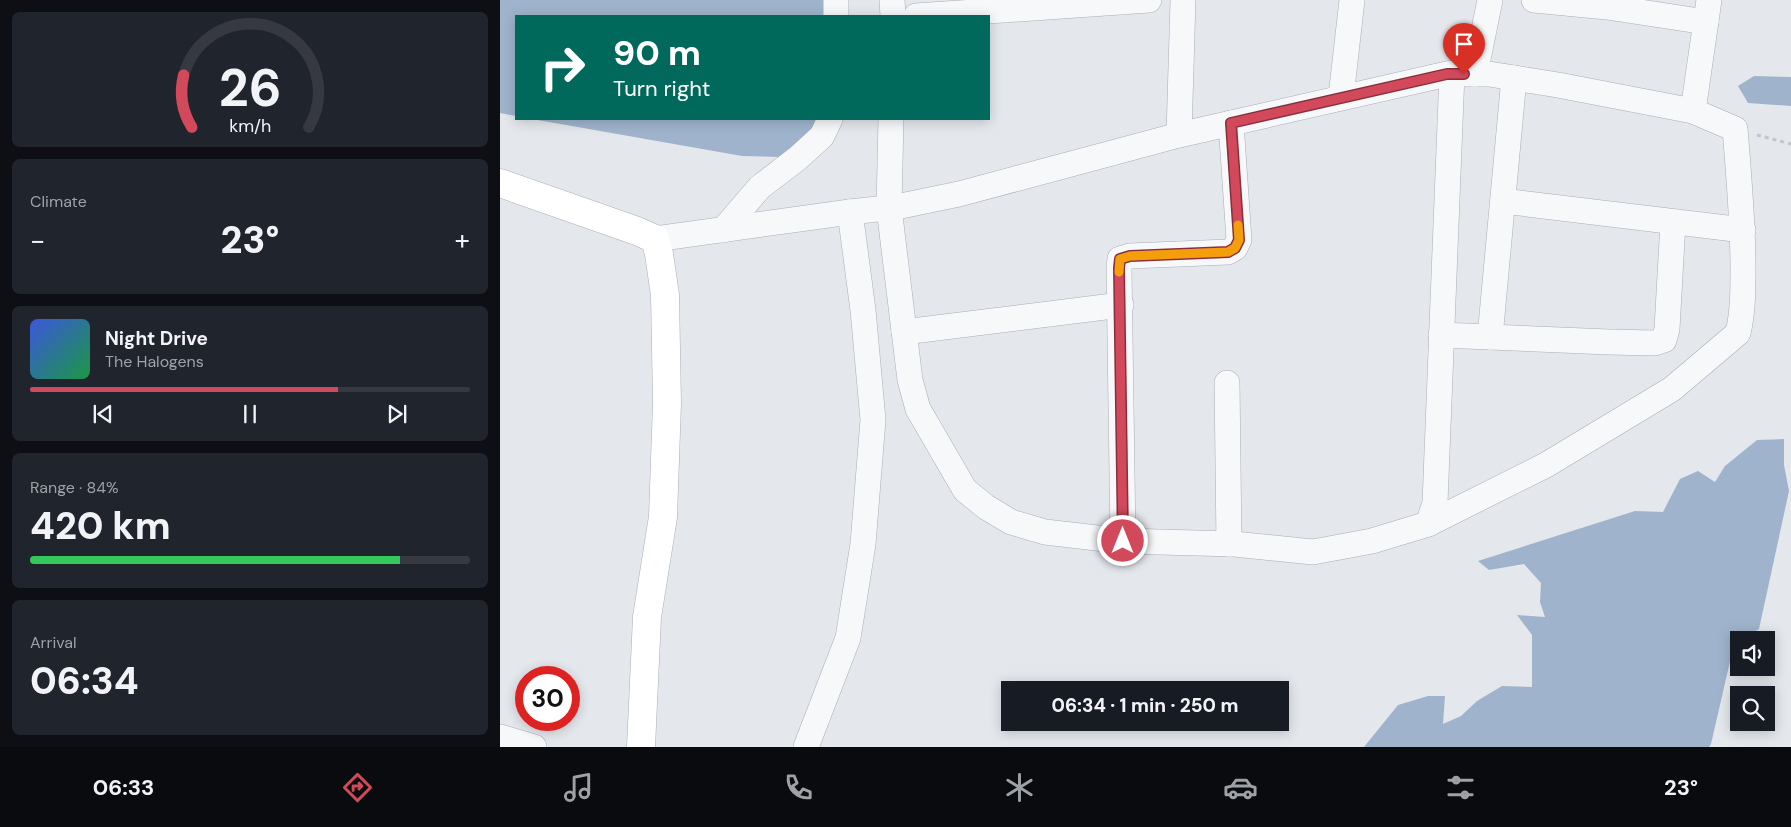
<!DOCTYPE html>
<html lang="en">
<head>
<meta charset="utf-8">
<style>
	body { margin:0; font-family:"DM Sans",sans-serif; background:#20242c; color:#f1f3f6; height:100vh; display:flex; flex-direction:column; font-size:19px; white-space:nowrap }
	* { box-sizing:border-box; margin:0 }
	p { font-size:16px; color:#9ea1a6 }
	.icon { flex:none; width:28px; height:28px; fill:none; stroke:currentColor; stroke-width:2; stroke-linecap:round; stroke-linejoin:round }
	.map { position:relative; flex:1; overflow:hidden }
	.drawer { display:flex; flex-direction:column; gap:12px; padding:12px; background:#0d0f14; width:500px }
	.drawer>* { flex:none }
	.top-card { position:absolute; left:15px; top:15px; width:475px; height:105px; border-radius:0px; box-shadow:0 2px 12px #0003; background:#00695c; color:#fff; overflow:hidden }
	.buttons { position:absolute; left:1230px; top:631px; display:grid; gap:10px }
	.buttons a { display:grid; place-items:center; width:45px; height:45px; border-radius:0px; background:#171b24; box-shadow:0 2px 12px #0003; font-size:25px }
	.speed { position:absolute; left:15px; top:666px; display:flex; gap:10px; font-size:25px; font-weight:700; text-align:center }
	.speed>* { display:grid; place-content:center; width:65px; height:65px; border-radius:50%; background:#171b24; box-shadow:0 2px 12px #0003; line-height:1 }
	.speed .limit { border:8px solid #d22; background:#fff; color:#111 }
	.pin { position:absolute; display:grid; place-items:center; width:42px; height:42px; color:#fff; margin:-51px -21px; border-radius:50% 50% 50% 0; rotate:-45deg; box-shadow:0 0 5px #0007 }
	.pin .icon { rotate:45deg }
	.me { position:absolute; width:55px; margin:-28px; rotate:0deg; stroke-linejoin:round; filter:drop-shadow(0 0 4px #0008) }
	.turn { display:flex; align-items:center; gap:18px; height:105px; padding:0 15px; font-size:22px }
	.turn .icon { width:65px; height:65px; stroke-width:2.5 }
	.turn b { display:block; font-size:35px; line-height:42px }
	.big { font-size:38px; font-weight:800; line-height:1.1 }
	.drawer .tile { flex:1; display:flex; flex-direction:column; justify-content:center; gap:8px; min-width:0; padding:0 18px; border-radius:8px; background:#20242c }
	.drawer .dial { align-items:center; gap:0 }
	.dial svg { height:130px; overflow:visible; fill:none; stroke:#363941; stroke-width:7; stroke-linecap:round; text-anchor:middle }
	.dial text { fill:#f1f3f6; stroke:none }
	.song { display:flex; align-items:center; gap:15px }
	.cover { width:60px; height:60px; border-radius:8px; background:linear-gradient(135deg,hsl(230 70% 55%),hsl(140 70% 35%)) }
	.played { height:5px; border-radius:2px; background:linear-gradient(90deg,#d1495b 70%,#363941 70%) }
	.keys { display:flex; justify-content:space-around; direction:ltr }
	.heat { display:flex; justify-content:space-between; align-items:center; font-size:28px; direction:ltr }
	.charge { height:8px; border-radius:4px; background:linear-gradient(90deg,#34c759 84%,#363941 0) }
	.trip { position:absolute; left:501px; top:681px; width:288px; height:50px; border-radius:0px; background:#171b24; box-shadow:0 2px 12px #0003; font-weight:800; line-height:50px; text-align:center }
	.tabs { display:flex; height:80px; justify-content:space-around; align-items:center; background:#090b0e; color:#9ea1a6 }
	.tabs .icon { width:35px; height:35px }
	.tabs .current { color:#d1495b }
	.tabs b { font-size:22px; color:#f1f3f6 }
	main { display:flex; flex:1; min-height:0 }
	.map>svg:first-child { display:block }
	.water { fill:#9fb4cc }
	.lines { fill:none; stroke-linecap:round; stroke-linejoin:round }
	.street-casing { stroke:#a9aeb7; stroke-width:26 }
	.secondary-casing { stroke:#a9aeb7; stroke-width:29 }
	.path { stroke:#c2c5cb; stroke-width:3; stroke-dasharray:4 4; stroke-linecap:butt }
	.street { stroke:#f7f8fa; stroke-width:25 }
	.secondary { stroke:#fff; stroke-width:28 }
	.route-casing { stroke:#882f3b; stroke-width:12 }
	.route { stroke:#d1495b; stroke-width:9 }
	.slow { stroke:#f59e0b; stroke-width:9 }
</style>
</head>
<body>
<main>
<section class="drawer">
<div class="tile dial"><svg viewBox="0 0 100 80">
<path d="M14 69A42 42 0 1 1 86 69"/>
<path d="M14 69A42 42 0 0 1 9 37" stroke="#d1495b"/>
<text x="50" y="56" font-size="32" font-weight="700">26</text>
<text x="50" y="72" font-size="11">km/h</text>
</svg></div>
<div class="tile"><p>Climate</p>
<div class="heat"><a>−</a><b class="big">23°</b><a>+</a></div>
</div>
<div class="tile">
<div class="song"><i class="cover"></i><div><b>Night Drive</b><p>The Halogens</p></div></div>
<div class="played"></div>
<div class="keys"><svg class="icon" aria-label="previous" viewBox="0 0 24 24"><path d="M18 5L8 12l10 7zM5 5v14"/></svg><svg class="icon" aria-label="pause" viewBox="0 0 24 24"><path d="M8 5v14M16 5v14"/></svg><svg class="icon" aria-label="next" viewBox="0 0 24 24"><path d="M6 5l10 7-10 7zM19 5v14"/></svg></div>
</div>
<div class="tile"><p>Range · 84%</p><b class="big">420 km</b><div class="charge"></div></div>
<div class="tile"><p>Arrival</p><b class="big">06:34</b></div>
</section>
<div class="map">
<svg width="1291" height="747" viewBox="0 0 1291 747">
	<rect width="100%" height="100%" fill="#e4e7ec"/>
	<g class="water">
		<path d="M0 0H324V16H16V116L0 113Z"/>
		<path d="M1254 76 1291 77V106L1248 103 1238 86Z"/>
		<path d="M32 119H319L313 139 282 157 242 156Z"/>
		<path d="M1284 439V465L1289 491 1259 629 1234 644 1211 744 1209 747H864L898 705 928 696H945L943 724 961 716 977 701 1002 686 1032 687V635L1017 615 1045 617 1040 602 1041 583 1024 564 989 570 978 561 1135 511 1163 512 1180 479 1198 471 1215 482 1225 466 1257 440Z"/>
	</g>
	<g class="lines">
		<g class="street-casing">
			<g id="street">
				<path d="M336 0V16"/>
				<path d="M392 0 393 16"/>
				<path d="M1034 0 1107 7 1206 22"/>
				<path d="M416 16 649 0"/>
				<path d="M975 74 990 0"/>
				<path d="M841 97 852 0"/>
				<path d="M1193 111 1209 0"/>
				<path d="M391 119 389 208 410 380 418 409 465 490 486 507 511 522 545 532 623 541 734 544 813 552 872 541 928 524 935 503 952 73"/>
				<path d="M679 135 683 0"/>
				<path d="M1003 201 1243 230"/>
				<path d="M223 230 260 187 298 158 322 136 330 119"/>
				<path d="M155 239 350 212 396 207 459 194 679 135 947 74H989L1058 85 1193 111 1235 129C1239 176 1243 222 1243 268 1243 290 1243 312 1238 333L1172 389 1046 465 928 524"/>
				<path d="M404 332 621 305"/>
				<path d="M941 335 1109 342 1155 343 1164 340 1167 329 1173 222"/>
				<path d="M990 337 1014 78"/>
				<path d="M727 383 729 544"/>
				<path d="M623 541 619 268 620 259 630 256 728 252 735 248 739 240 731 123"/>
				<path d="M0 737 34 747"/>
				<path d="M306 747 348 638 363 544 373 420 363 310 350 212"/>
			</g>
		</g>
		<g class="secondary-casing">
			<path id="secondary" d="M0 183 137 231 155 239 159 254 165 295 167 403 163 517 147 617 141 747"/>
		</g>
		<path class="path" d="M1257 135 1291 144"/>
		<use href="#street" class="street"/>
		<use href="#secondary" class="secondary"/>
	</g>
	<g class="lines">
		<g class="route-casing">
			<path id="route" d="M623 541 619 268 620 259 630 256 728 252 735 248 739 240 731 123 947 74H964"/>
		</g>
		<use href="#route" class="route"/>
		<path class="slow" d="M619 272 620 259 630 256 728 252 735 248 739 240 738 225"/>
	</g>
</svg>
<div class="buttons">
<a><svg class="icon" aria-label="sound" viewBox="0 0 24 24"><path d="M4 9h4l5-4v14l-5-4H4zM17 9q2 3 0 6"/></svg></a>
<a><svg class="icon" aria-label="search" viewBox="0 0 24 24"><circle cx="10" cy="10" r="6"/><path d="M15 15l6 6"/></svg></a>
</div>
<div class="speed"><div class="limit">30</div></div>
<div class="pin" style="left:964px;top:74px;background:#d93025"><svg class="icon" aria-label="arrive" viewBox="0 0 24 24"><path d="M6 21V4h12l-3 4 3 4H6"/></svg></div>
<svg class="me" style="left:623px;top:541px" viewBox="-20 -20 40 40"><circle r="17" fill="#d1495b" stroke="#fff" stroke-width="3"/><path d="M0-11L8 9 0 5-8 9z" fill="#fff"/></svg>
<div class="trip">06:34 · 1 min · 250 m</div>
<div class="top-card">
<div class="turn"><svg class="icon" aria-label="right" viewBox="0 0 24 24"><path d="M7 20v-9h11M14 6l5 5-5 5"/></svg><div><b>90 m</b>Turn right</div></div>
</div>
</div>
</main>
<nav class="tabs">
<b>06:33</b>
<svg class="icon current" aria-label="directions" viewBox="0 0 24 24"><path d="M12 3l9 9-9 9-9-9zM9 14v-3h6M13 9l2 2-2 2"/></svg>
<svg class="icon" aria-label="music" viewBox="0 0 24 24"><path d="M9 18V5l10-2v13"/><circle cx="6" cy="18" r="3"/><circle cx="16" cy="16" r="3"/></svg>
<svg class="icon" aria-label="phone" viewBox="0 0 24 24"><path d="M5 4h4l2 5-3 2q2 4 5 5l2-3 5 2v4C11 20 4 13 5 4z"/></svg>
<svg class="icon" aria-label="climate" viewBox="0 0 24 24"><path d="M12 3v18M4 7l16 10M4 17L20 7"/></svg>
<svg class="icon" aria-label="car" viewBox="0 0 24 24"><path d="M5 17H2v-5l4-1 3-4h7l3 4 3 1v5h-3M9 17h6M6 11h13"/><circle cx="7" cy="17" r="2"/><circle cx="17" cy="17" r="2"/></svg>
<svg class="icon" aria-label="filters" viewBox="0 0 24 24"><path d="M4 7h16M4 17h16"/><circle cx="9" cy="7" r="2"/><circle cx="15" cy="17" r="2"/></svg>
<b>23°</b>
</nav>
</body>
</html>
